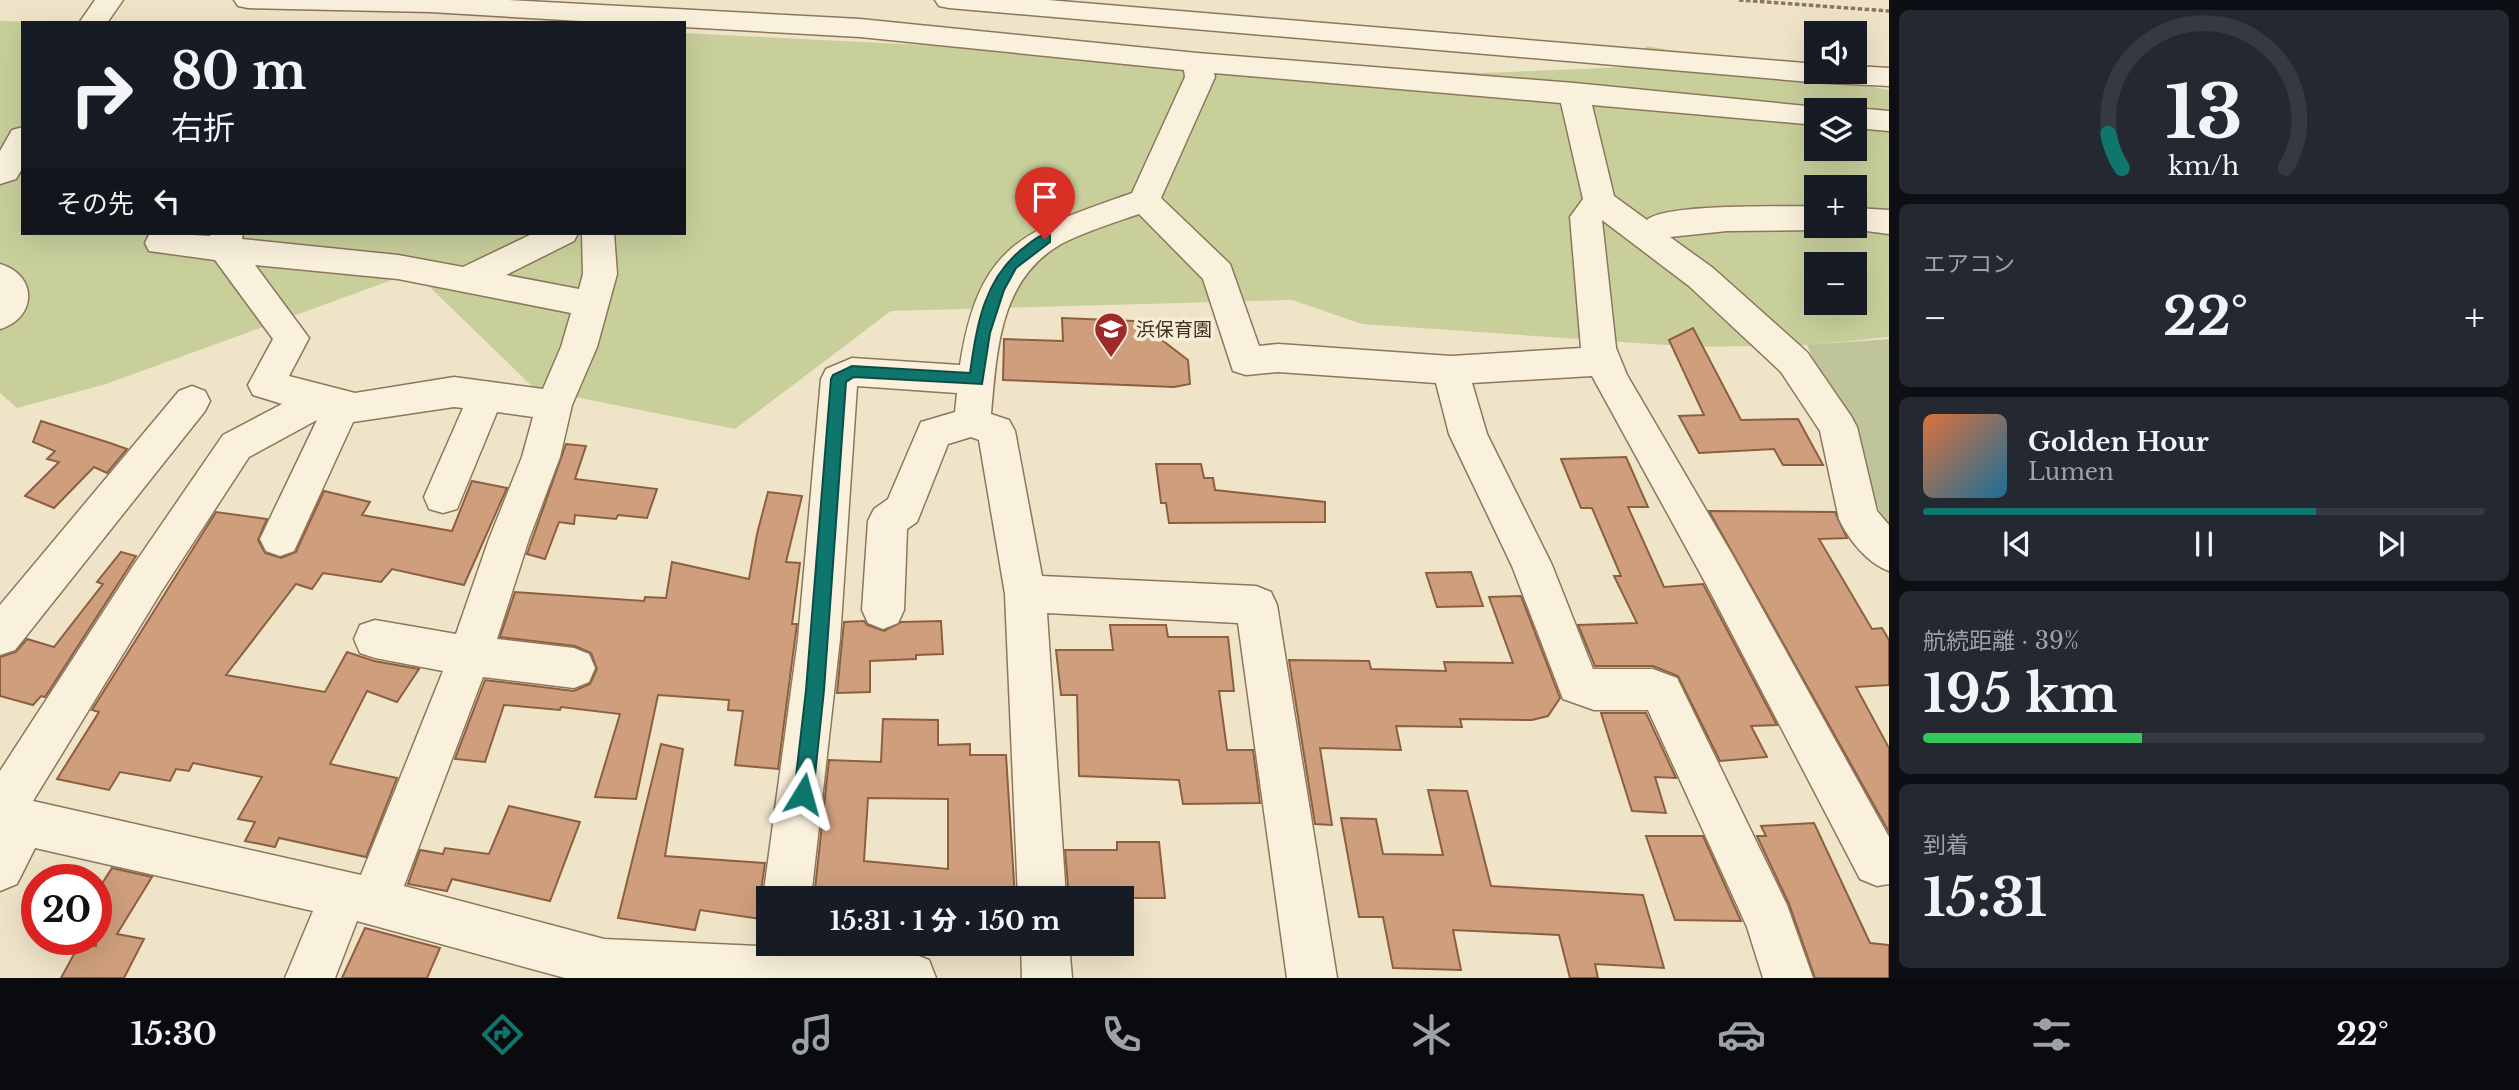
<!DOCTYPE html>
<html lang="ja">
<head>
<meta charset="utf-8">
<style>
	body { margin:0; font-family:"Libre Baskerville","Noto Sans JP",serif; background:#242831; color:#f1f3f6; height:100vh; display:flex; flex-direction:column; font-size:26px; white-space:nowrap }
	* { box-sizing:border-box; margin:0 }
	p { font-size:23px; color:#9ea1a6 }
	.icon { flex:none; width:38px; height:38px; fill:none; stroke:currentColor; stroke-width:2; stroke-linecap:round; stroke-linejoin:round }
	.map { position:relative; flex:1; overflow:hidden }
	.sheet { display:flex; flex-direction:column; gap:10px; padding:10px; background:#0d0f14; width:630px }
	.sheet>* { flex:none }
	.top-card { position:absolute; left:21px; top:21px; width:665px; height:214px; border-radius:0px; box-shadow:0 7px 28px #0002; background:#171b24; color:#f1f3f6; overflow:hidden }
	.buttons { position:absolute; left:1804px; top:21px; display:grid; gap:14px }
	.buttons a { display:grid; place-items:center; width:63px; height:63px; border-radius:0px; background:#171b24; box-shadow:0 7px 28px #0002; font-size:35px }
	.speed { position:absolute; left:21px; top:864px; display:flex; gap:14px; font-size:35px; font-weight:700; text-align:center }
	.speed>* { display:grid; place-content:center; width:91px; height:91px; border-radius:50%; background:#171b24; box-shadow:0 7px 28px #0002; line-height:1 }
	.speed .limit { border:10px solid #d22; background:#fff; color:#111 }
	.pin { position:absolute; display:grid; place-items:center; width:60px; height:60px; color:#fff; margin:-72px -30px; border-radius:50% 50% 50% 0; rotate:-45deg; box-shadow:0 0 7px #0007 }
	.pin .icon { rotate:45deg }
	.me { position:absolute; width:77px; margin:-38px; rotate:8deg; stroke-linejoin:round; filter:drop-shadow(0 0 5px #0008) }
	.turn { display:flex; align-items:center; gap:24px; height:147px; padding:0 35px; font-size:32px }
	.turn .icon { width:91px; height:91px; stroke-width:2.5 }
	.turn b { display:block; font-size:49px; line-height:60px }
	.then { display:flex; align-items:center; height:66px; padding:0 35px; background:#0003; gap:14px; font-size:26px }
	.big { font-size:52px; font-weight:800; line-height:1.1 }
	.sheet .widget { flex:1; display:flex; flex-direction:column; justify-content:center; gap:10px; min-width:0; padding:0 24px; border-radius:10px; background:#242831 }
	.sheet .dial { align-items:center; gap:0 }
	.dial svg { height:182px; overflow:visible; fill:none; stroke:#363941; stroke-width:7; stroke-linecap:round; text-anchor:middle }
	.dial text { fill:#f1f3f6; stroke:none }
	.song { display:flex; align-items:center; gap:21px }
	.cover { width:84px; height:84px; border-radius:10px; background:linear-gradient(135deg,hsl(20 70% 55%),hsl(200 70% 35%)) }
	.played { height:7px; border-radius:4px; background:linear-gradient(90deg,#0f766e 70%,#363941 70%) }
	.keys { display:flex; justify-content:space-around; direction:ltr }
	.heat { display:flex; justify-content:space-between; align-items:center; font-size:38px; direction:ltr }
	.charge { height:10px; border-radius:5px; background:linear-gradient(90deg,#34c759 39%,#363941 0) }
	.trip { position:absolute; left:756px; top:886px; width:378px; height:70px; border-radius:0px; background:#171b24; box-shadow:0 7px 28px #0002; font-weight:800; line-height:70px; text-align:center }
	.tab-bar { display:flex; height:112px; justify-content:space-around; align-items:center; background:#090b0e; color:#9ea1a6 }
	.tab-bar .icon { width:49px; height:49px }
	.tab-bar .active { color:#0f766e }
	.tab-bar b { font-size:32px; color:#f1f3f6 }
	main { display:flex; flex:1; min-height:0 }
	.map>svg:first-child { display:block }
	.green { fill:#c9cf9b; fill-rule:evenodd }
	.cemetery { fill:#bfc49a }
	.building { fill:#cf9f7d; stroke:#8d5f41; stroke-width:2; fill-rule:evenodd }
	.lines { fill:none; stroke-linecap:round; stroke-linejoin:round }
	.minor-casing { stroke:#8d765c; stroke-width:3 }
	.path { stroke:#8d765c; stroke-width:3.5; stroke-dasharray:4.5 2.5; stroke-linecap:butt }
	.minor { fill:#faf1dc; fill-rule:evenodd }
	.route { fill:#0f766e; stroke:#0a4d48; stroke-width:2 }
	.labels { text-anchor:middle; stroke-width:7; stroke-linejoin:round; paint-order:stroke }
	.poi-label { font-size:19px; fill:#3d2e20; stroke:#f7eed8; text-anchor:start }
</style>
</head>
<body>
<main>
<div class="map">
<svg width="1889" height="978" viewBox="0 0 1889 978">
	<rect width="100%" height="100%" fill="#f0e4c8"/>
	<path class="green" d="M0 21 132 23H23V233H684V33L1482 73 1627 67 1647 46 1889 90V337L1812 345 1695 347 1362 324 1292 300 891 311 735 429 535 389 414 272 106 384 17 408 0 393ZM1816 110H1855V149H1816ZM1816 187H1855V226H1816ZM1816 264H1855V303H1816Z"/>
	<path class="cemetery" d="M1889 339V527L1887 528 1807 345Z"/>
	<g class="building">
		<path d="M1062 318 1157 322 1158 337 1188 360 1190 384 1174 387 1003 380 1004 339 1063 341Z"/>
		<path d="M1693 328 1741 420 1798 419 1823 465H1783L1774 449 1699 453 1679 416 1704 415 1669 340Z"/>
		<path d="M41 421 110 443 127 449 107 473 94 467 54 508 25 496 59 462 47 459 55 451 33 442Z"/>
		<path d="M566 444 586 446 575 479 657 489 647 518 618 515 616 519 575 515 574 524 559 522 545 559 527 554Z"/>
		<path d="M1626 457 1648 507H1628L1664 587 1703 584 1777 725 1751 726 1767 757 1720 761 1678 676 1653 666H1595L1578 625 1637 623 1614 576H1621L1592 508H1581L1561 459Z"/>
		<path d="M1156 464H1201L1204 478H1213L1215 490 1325 502V522L1169 523 1166 503H1161Z"/>
		<path d="M472 481 507 488 464 585 392 569 381 582 323 573 312 589 296 584 226 675 325 692 347 652 374 661 419 669 397 702 367 691 330 764 397 778 366 857 279 838 275 847 245 841 255 822 238 819 262 777 193 763 189 771 176 769 170 781 120 772 109 790 57 779 99 712 92 710 216 512 267 519 258 540 265 553 281 558 296 552 324 491 370 502 362 515 452 531Z"/>
		<path d="M768 492 802 496 786 562 800 563 792 624H797L795 639 778 769 735 765 743 711 728 710 729 700 658 695 636 799 595 797 620 714 561 707 560 710 504 705 485 762 455 759 485 680 574 691 590 684 597 669 591 653 575 646 500 637 515 592 644 601 645 597 666 598 672 562 749 579 757 534Z"/>
		<path d="M1709 511 1835 512 1847 538 1819 539 1872 629 1882 628 1889 640V685L1856 687 1889 748V832Z"/>
		<path d="M121 552 136 556 45 697 41 696 33 705 0 696V657L16 652 27 639 54 647 103 584 97 582Z"/>
		<path d="M1471 572 1483 606 1437 607 1426 573Z"/>
		<path d="M1521 596 1560 698 1548 716 1532 720 1460 719 1462 727 1396 726 1401 750 1320 748 1332 825 1315 824 1289 660 1369 661 1371 669 1446 671 1444 662 1513 663 1489 597Z"/>
		<path d="M864 621 867 625 884 631 901 622 941 621 943 654 916 655V659L870 661V692L837 693 844 622Z"/>
		<path d="M1110 625H1166L1168 637H1228L1234 691H1219L1227 750H1253L1260 803 1183 804 1179 780 1079 776 1077 695H1061L1056 650H1113Z"/>
		<path d="M1601 713H1646L1676 778 1655 777 1666 813 1632 811Z"/>
		<path d="M883 719 938 720V745L970 744V755H1006L1015 898H814L829 760 881 762ZM868 798 948 799V869L864 861Z"/>
		<path d="M661 744 683 749 665 856 765 863 760 898 768 912 767 920 700 910 695 930 618 918Z"/>
		<path d="M1428 790 1467 791 1491 886 1643 895 1664 968 1595 964 1598 978H1570L1559 935 1453 930 1461 970 1393 968 1383 917H1359L1341 818 1376 819 1383 854 1443 855Z"/>
		<path d="M509 806 580 822 550 901 452 879 447 891 408 884 420 850 443 854 445 848 489 854Z"/>
		<path d="M1814 823 1870 943 1889 945V978H1815L1789 904 1757 836H1766L1761 826Z"/>
		<path d="M1646 836H1703L1741 921 1675 920Z"/>
		<path d="M1117 842H1159L1165 898H1069L1065 850H1117Z"/>
		<path d="M112 868 152 877 117 934 144 939 124 978H61L80 943 96 946V893Z"/>
		<path d="M365 928 440 948 427 978H342Z"/>
	</g>
	<g class="lines">
		<g class="minor-casing">
			<g id="minor">
				<path d="M95 0H123L107 23H79Z"/>
				<path d="M234 0H508L860 19 1197 53 1574 83 1827 108 1828 110H1816V125L1592 105 1614 196 1647 220C1665 203 1786 207 1816 206V226H1828L1816 230 1727 231 1670 237 1713 268 1807 352 1851 416 1857 427 1877 511 1889 525V571C1867 563 1849 540 1839 519L1820 431 1781 372 1689 286 1602 220 1616 348 1627 375 1733 556 1889 837V884L1877 886 1860 879 1705 582 1592 376 1472 383 1487 434 1552 565 1593 669H1653L1677 678 1787 905 1813 978H1763L1747 927 1648 710H1594L1563 699 1512 566 1449 434 1436 383 1278 372 1246 375 1233 371 1203 279 1139 214C1113 223 1087 231 1063 243 999 278 997 350 991 414L1009 420 1015 431 1042 576 1256 586 1271 592 1277 605 1337 978H1287L1238 623 1047 613 1066 898H1018L1005 594 979 440 971 437 948 444 917 522 907 529 904 610 898 623 883 629 868 623 862 610 868 521 874 509 888 499 921 422 955 412 957 393 857 386 840 639 811 898H768V910L763 898 798 639 821 379 826 369 852 358 960 365C979 241 1026 231 1132 193L1185 77 1184 70 860 37 684 27V23H615L430 12 248 8 238 6ZM1214 73 1561 103 1583 199 1570 217 1581 348 1451 356 1278 344 1259 346 1230 264 1161 198 1215 77Z"/>
				<path d="M935 0H1048L1816 64V72H1855V66L1889 68V86L1811 82 949 8 939 6Z"/>
				<path d="M1855 108 1889 111V131L1855 128V110H1847Z"/>
				<path d="M23 127V167L16 179 0 184V151L12 130Z"/>
				<path d="M1855 208 1889 210V234L1844 228 1842 226H1855Z"/>
				<path d="M155 233 210 236 211 233H243L242 239 398 255 463 267 534 233H578L574 241 506 275 579 289 583 274 582 233H614L617 274 597 347 572 405 560 457 529 539 497 639 574 648 589 654 595 668 589 682 574 688 483 677 404 886 604 939 911 953 929 960 936 978H565L357 921 335 978H285L313 911 35 848 17 884 0 891V771L133 566 223 435 282 404 253 395 248 385 273 339 215 260 149 251 145 243 149 235ZM255 265 398 279 571 313 561 347 543 389 454 377 355 393 289 376 309 338ZM454 407 463 408 424 497 429 509 443 513 457 509 497 412 533 417 522 457 489 539 456 634 375 620 360 625 354 639 360 653 375 658 443 671 361 875 33 801 161 592 249 457 317 420 260 539 266 551 280 556 294 551 353 422Z"/>
				<path d="M0 264C38 275 37 318 0 329Z"/>
				<path d="M192 386 205 391 210 401 205 411 15 650 0 655V605L179 391Z"/>
				<path d="M1021 943H1069L1072 978H1022Z"/>
			</g>
		</g>
		<path class="path" d="M1739 0 1889 11"/>
		<use href="#minor" class="minor"/>
	</g>
	<path class="route" d="M1045 234 1050 235V242L1016 268 1004 290 990 333 982 384 854 377 846 382 824 690 813 794 810 801 803 803 797 801 794 794 806 690 831 379 833 375 852 366 970 373C977 324 984 277 1026 246 1032 241 1038 236 1045 234Z"/>
	<defs>
		<g id="school-pin" transform="scale(1.75)"><path d="M0 17L-7.5 6A9.5 9.5 0 1 1 7.5 6Z" fill="#9e2a2b" stroke="#f7eed8"/><path d="M0-5L7-2L0 1L-7-2ZM-4 1L0 2.5L4 1V4Q0 6-4 4Z" fill="#fff"/></g>
	</defs>
	<g fill-rule="evenodd">
		<use href="#school-pin" x="1111" y="329"/>
	</g>
	<g class="labels">
		<g class="poi-label">
			<text x="1136" y="336">浜保育園</text>
		</g>
	</g>
</svg>
<div class="buttons">
<a><svg class="icon" aria-label="sound" viewBox="0 0 24 24"><path d="M4 9h4l5-4v14l-5-4H4zM17 9q2 3 0 6"/></svg></a>
<a><svg class="icon" aria-label="layers" viewBox="0 0 24 24"><path d="M12 4l9 5-9 5-9-5zM3 14l9 5 9-5"/></svg></a>
<a>+</a>
<a>−</a>
</div>
<div class="speed"><div class="limit">20</div></div>
<div class="pin" style="left:1045px;top:239px;background:#d93025"><svg class="icon" aria-label="arrive" viewBox="0 0 24 24"><path d="M6 21V4h12l-3 4 3 4H6"/></svg></div>
<svg class="me" style="left:803px;top:794px" viewBox="-20 -20 40 40"><path d="M0-17L14 15 0 8-14 15z" fill="#0f766e" stroke="#fff" stroke-width="4"/></svg>
<div class="trip">15:31 · 1 分 · 150 m</div>
<div class="top-card">
<div class="turn"><svg class="icon" aria-label="right" viewBox="0 0 24 24"><path d="M7 20v-9h11M14 6l5 5-5 5"/></svg><div><b>80 m</b>右折</div></div>
<div class="then">その先<svg class="icon" aria-label="left" viewBox="0 0 24 24"><path d="M17 20v-9H6M10 6l-5 5 5 5"/></svg></div>
</div>
</div>
<section class="sheet">
<div class="widget dial"><svg viewBox="0 0 100 80">
<path d="M14 69A42 42 0 1 1 86 69"/>
<path d="M14 69A42 42 0 0 1 8 54" stroke="#0f766e"/>
<text x="50" y="56" font-size="32" font-weight="700">13</text>
<text x="50" y="72" font-size="11">km/h</text>
</svg></div>
<div class="widget"><p>エアコン</p>
<div class="heat"><a>−</a><b class="big">22°</b><a>+</a></div>
</div>
<div class="widget">
<div class="song"><i class="cover"></i><div><b>Golden Hour</b><p>Lumen</p></div></div>
<div class="played"></div>
<div class="keys"><svg class="icon" aria-label="previous" viewBox="0 0 24 24"><path d="M18 5L8 12l10 7zM5 5v14"/></svg><svg class="icon" aria-label="pause" viewBox="0 0 24 24"><path d="M8 5v14M16 5v14"/></svg><svg class="icon" aria-label="next" viewBox="0 0 24 24"><path d="M6 5l10 7-10 7zM19 5v14"/></svg></div>
</div>
<div class="widget"><p>航続距離 · 39%</p><b class="big">195 km</b><div class="charge"></div></div>
<div class="widget"><p>到着</p><b class="big">15:31</b></div>
</section>
</main>
<nav class="tab-bar">
<b>15:30</b>
<svg class="icon active" aria-label="directions" viewBox="0 0 24 24"><path d="M12 3l9 9-9 9-9-9zM9 14v-3h6M13 9l2 2-2 2"/></svg>
<svg class="icon" aria-label="music" viewBox="0 0 24 24"><path d="M9 18V5l10-2v13"/><circle cx="6" cy="18" r="3"/><circle cx="16" cy="16" r="3"/></svg>
<svg class="icon" aria-label="phone" viewBox="0 0 24 24"><path d="M5 4h4l2 5-3 2q2 4 5 5l2-3 5 2v4C11 20 4 13 5 4z"/></svg>
<svg class="icon" aria-label="climate" viewBox="0 0 24 24"><path d="M12 3v18M4 7l16 10M4 17L20 7"/></svg>
<svg class="icon" aria-label="car" viewBox="0 0 24 24"><path d="M5 17H2v-5l4-1 3-4h7l3 4 3 1v5h-3M9 17h6M6 11h13"/><circle cx="7" cy="17" r="2"/><circle cx="17" cy="17" r="2"/></svg>
<svg class="icon" aria-label="filters" viewBox="0 0 24 24"><path d="M4 7h16M4 17h16"/><circle cx="9" cy="7" r="2"/><circle cx="15" cy="17" r="2"/></svg>
<b>22°</b>
</nav>
</body>
</html>
